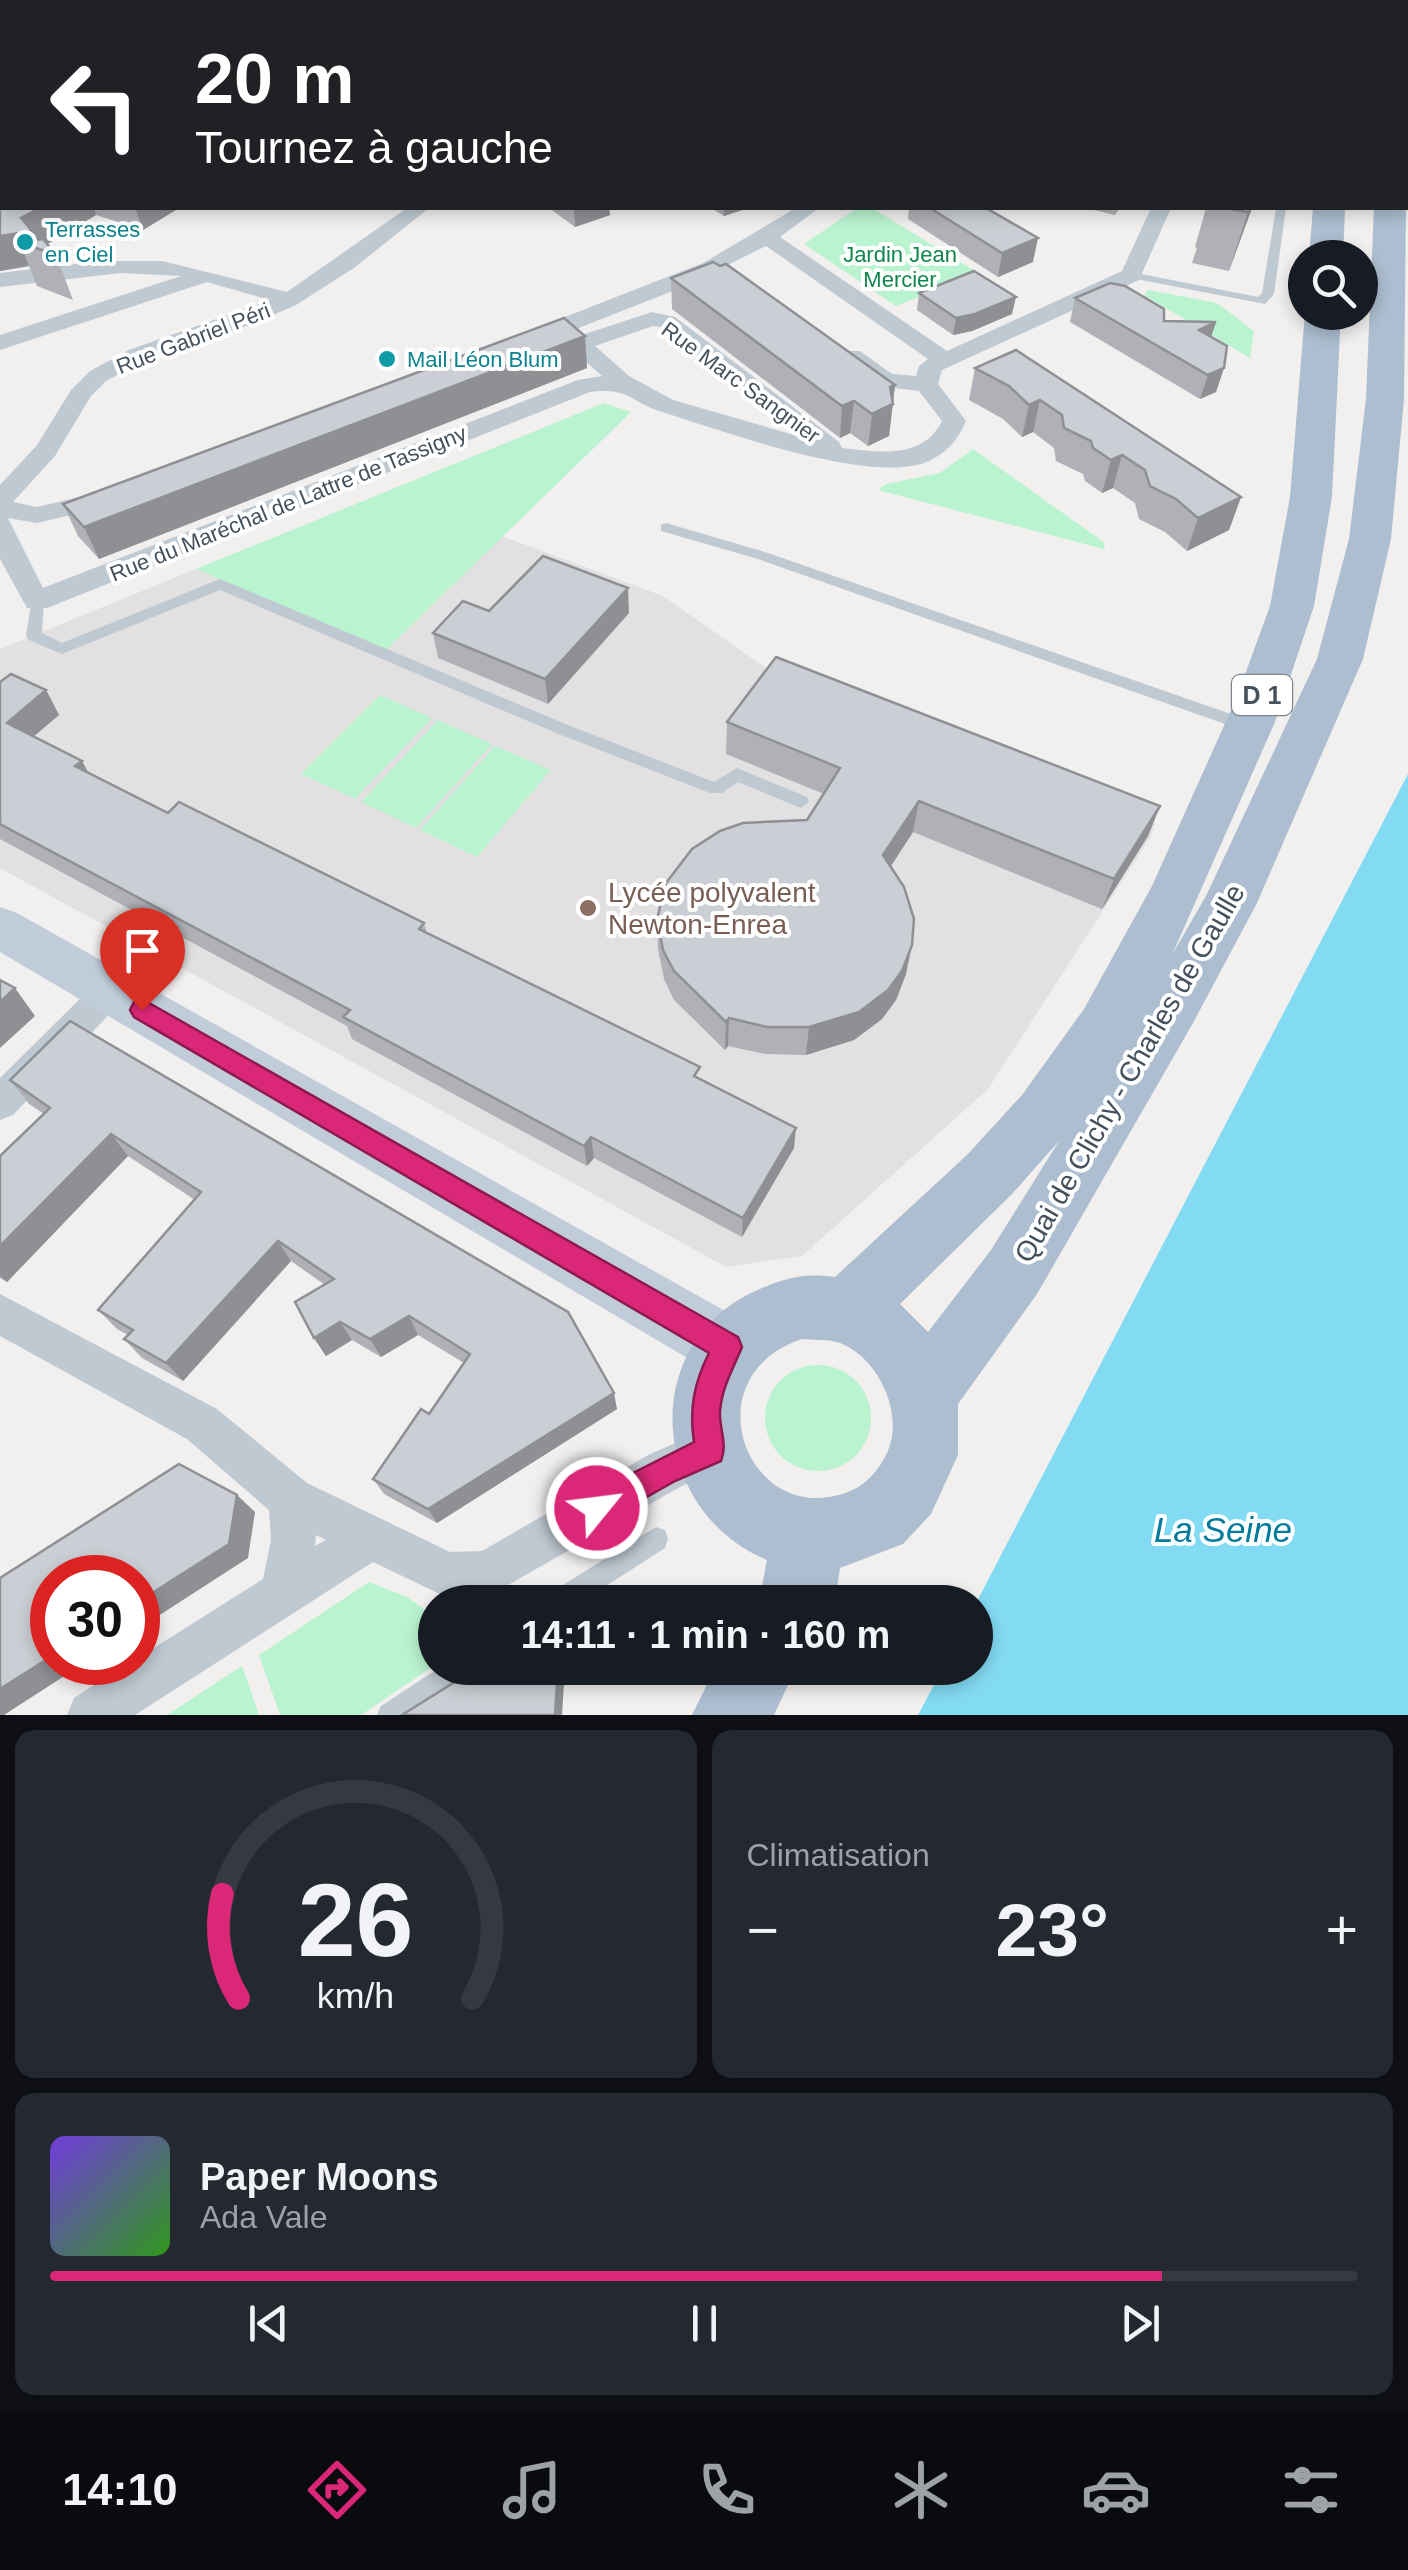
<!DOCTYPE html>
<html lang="fr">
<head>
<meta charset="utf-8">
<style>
	body { margin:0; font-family:Arial,sans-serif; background:#242831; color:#f1f3f6; height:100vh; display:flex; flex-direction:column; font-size:38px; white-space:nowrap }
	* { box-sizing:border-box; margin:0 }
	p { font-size:32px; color:#9ea1a6 }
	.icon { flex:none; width:55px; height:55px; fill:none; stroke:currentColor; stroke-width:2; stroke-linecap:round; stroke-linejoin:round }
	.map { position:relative; height:1715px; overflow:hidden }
	.drawer { display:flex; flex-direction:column; gap:15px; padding:15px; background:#0d0f14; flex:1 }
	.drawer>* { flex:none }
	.banner { position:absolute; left:0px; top:0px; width:1410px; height:210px; box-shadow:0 5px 15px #0003; background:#202124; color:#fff; overflow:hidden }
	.fabs { position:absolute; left:1288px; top:240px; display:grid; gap:20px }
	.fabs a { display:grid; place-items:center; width:90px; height:90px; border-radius:50%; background:#171b24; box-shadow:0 5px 15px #0003; font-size:50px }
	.speed { position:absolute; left:30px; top:1555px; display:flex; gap:20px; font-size:50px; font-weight:700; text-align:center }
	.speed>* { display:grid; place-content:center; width:130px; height:130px; border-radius:50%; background:#171b24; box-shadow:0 5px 15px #0003; line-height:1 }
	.speed .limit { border:15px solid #d22; background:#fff; color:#111 }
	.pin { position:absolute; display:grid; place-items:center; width:85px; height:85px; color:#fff; margin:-102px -42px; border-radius:50% 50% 50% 0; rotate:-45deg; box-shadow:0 0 10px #0007 }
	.pin .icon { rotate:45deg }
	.me { position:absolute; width:110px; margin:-55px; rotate:61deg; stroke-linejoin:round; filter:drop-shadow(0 0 8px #0008) }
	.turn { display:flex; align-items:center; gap:35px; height:210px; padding:0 30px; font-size:45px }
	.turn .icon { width:130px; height:130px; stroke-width:2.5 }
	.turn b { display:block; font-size:70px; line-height:85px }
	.big { font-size:75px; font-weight:600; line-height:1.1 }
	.drawer .widget { flex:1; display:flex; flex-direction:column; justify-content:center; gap:15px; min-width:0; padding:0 35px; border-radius:20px; background:#242831 }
	.drawer .dial { align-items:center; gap:0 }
	.dial svg { height:260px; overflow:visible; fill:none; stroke:#363941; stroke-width:7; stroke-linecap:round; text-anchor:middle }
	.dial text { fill:#f1f3f6; stroke:none }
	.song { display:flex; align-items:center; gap:30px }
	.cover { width:120px; height:120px; border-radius:15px; background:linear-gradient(135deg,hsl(260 70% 55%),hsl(110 70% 35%)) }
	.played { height:10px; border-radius:5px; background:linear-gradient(90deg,#db2777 85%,#363941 85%) }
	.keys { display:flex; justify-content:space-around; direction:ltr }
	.heat { display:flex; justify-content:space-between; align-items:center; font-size:55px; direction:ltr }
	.drawer .tiles { flex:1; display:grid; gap:15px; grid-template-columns:1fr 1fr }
	.widget:last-child { grid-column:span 2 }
	.trip { position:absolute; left:418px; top:1585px; width:575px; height:100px; border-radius:50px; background:#171b24; box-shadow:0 5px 15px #0003; font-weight:600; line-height:100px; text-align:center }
	.tabs { display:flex; height:160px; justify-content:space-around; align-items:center; background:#090b0e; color:#9ea1a6 }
	.tabs .icon { width:70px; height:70px }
	.tabs .selected { color:#db2777 }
	.tabs b { font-size:45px; color:#f1f3f6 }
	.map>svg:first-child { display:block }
	.education { fill:#e3e0e1 }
	.green { fill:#baf3d0 }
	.water { fill:#83dbf3 }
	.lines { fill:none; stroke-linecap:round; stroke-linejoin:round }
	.lane { fill:#bec9d2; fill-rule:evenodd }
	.street { fill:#bec9d2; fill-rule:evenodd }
	.secondary { fill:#c0ccda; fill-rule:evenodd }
	.primary { fill:#acbed0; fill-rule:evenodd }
	.wall { fill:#afb1b6 }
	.shaded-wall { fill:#8e9094 }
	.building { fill:#cbced4; stroke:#8e9094; stroke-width:2.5 }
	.route { fill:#db2777; stroke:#8e194d; stroke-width:2.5 }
	.culture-dot { fill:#0f9aa8; stroke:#fff; stroke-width:4 }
	.education-dot { fill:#8d6e63; stroke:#fff; stroke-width:4 }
	.labels { text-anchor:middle; stroke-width:8; stroke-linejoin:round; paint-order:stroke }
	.far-culture-label { font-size:22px; fill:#0d838f; stroke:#fff; text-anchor:start }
	.far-park-label { font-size:22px; fill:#0f864c; stroke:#fff }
	.far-street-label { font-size:22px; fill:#45525e; stroke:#fff }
	.shield { fill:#fff; stroke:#7d868e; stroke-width:2.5 }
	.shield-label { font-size:25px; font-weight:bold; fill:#45525e }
	.education-label { font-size:28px; fill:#785e54; stroke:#fff; text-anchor:start }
	.street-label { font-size:28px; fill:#45525e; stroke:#fff }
	.near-water-label { font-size:35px; font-style:italic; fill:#037b9d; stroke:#fff }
</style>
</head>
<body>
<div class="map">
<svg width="1408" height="1715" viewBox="0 0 1408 1715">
	<rect width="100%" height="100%" fill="#f2efef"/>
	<path class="education" d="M502 536 663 596 776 675 1155 823 1150 838 988 1089 802 1256 726 1267 0 868V649L196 569 385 650Z"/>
	<g class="green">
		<path d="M857 208H872L978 273 896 306 804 244Z"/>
		<path d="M1148 290 1217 303 1254 331 1250 358 1144 295Z"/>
		<path d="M604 403 631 412 386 650 196 569Z"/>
		<path d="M973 449 1105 543 1104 549 878 490 886 484 940 473Z"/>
		<path d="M380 695 432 718 355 799 301 774Z"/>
		<path d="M438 720 492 744 416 828 361 802Z"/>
		<path d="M495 746 551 770 477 857 420 830Z"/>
		<circle cx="818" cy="1418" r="53"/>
		<path d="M369 1582 407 1597 435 1617V1665L361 1715H280L259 1655Z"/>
		<path d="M242 1666 259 1715H167Z"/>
	</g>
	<path class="water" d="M1408 774V1715H918L943 1668H975V1605Z"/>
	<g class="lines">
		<g class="lane">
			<path d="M1276 208H1286L1274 294 1265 304 1131 278 1125 275 1131 272 1258 297 1262 293Z"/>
			<path d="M666 523 768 553 1254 722 1256 726 1254 730H1242L758 559 661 531V525Z"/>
			<path d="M220 579 568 725 714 782 737 768 807 797 809 802 801 808 738 782 722 793H710L556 733 220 590 62 654 29 640 26 636 32 597H42L44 601 42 633 62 643Z"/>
			<path d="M656 1527 665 1530 668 1539 665 1548 581 1602H547L550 1593Z"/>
			<path d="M439 1668H474L470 1677 413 1715H377L381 1706Z"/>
		</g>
		<g class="street">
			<path d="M407 208H429L354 268 296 305 255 323 145 360 106 381 91 396 55 456 13 502 37 507 108 490 121 498 117 504 37 523 8 518 43 588 578 380 602 376 557 336 532 345 521 338 524 333 703 263 796 208H819L780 237 947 351 1122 271 1151 208H1171L1139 280 942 370 938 384 966 421C958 439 950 450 931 460 876 488 721 430 662 412 628 401 630 387 590 392L47 608H27L0 559V485L37 445 71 390 90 371 129 350 270 300 207 282 0 350V335L181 276 121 273 0 287V273L101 261H162L287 292ZM766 246 928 359 919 366 916 376 892 374 860 351H844L840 356 878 386 919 391 942 421C923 460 878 452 842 448L839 442 675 317 652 312 582 335 576 329 683 287ZM653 326 660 327 801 437 673 400 629 376 595 346Z"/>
			<path d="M110 976 122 981 127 991 122 1001 13 1115 0 1120V1078L98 981Z"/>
			<path d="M0 1294 217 1409 307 1483 450 1552 482 1551 648 1455 710 1428 725 1435 732 1450 725 1465 680 1487 487 1597 448 1598 373 1562 135 1715H67L74 1698 130 1662H138V1658L263 1579 271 1540 269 1510 187 1439 0 1336ZM316 1535 326 1540 315 1546Z"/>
		</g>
		<path class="secondary" d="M0 907 17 913 750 1325 758 1347 750 1369 728 1377 706 1369 0 952Z"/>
		<g class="primary">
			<path d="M1194 0H1228L1229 2H1195Z"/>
			<path d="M1313 208H1345L1343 258H1309Z"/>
			<path d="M1374 208H1406L1404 399 1391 539 1363 659 1257 903 1193 1023 1037 1294 958 1404V1455L931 1514 903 1544 840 1568 835 1602H759L767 1560C649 1511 635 1340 762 1288 788 1277 807 1273 835 1277L968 1154 1022 1095 1084 1009 1152 886 1236 699 1270 606 1290 497 1305 312H1341L1332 497 1314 606 1275 722 1172 955 1207 894 1317 659 1349 539 1366 399ZM1059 1141 991 1250 928 1332 900 1304 1011 1195ZM802 1339C814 1340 829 1339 840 1343 879 1358 905 1415 887 1453 875 1478 857 1493 829 1497 741 1511 696 1374 802 1339Z"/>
			<path d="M715 1668H796L774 1715H692Z"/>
		</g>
	</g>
	<g class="wall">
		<path d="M669 0H974L972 2H684Z"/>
		<path d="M0 193 2 208H179L143 230 96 215 47 244 56 255 73 300 37 286 29 266 0 271Z"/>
		<path d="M549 208H609L610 215 575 227Z"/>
		<path d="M711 208H748L724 216Z"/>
		<path d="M909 208H986L1033 262 998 277 908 219Z"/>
		<path d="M1086 208H1120L1115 215Z"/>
		<path d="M1206 208H1252L1229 271 1192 263 1197 248 1195 247Z"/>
		<path d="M671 278 895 385 889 436 868 446 850 433 840 438 672 309Z"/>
		<path d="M919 293 1012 314 972 331 953 335 917 310Z"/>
		<path d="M1075 298 1164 321 1216 322 1211 337 1224 368 1216 392 1200 399 1070 322Z"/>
		<path d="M585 336 587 368 99 559 78 536 63 504Z"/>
		<path d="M975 368 1241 497 1229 530 1187 551 1165 532 1139 519 1135 503 1113 488 1102 493 1085 481 1083 474 1056 461 1054 448 1033 432 1022 437 1003 419 969 400Z"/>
		<path d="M489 611 629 613 548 704 438 658 433 633Z"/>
		<path d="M0 682 46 690 59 715 34 736 82 761 88 773 168 813 424 923 427 933 700 1079 794 1148 742 1237 594 1158 587 1166 352 1039 347 1026 0 839Z"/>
		<path d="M727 722 1160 806 1148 836 1102 909 913 832 890 867 906 974 896 1000 882 1019 854 1040 806 1055 765 1054 728 1046 725 1050 674 1000 664 979 658 949 657 919 807 820 824 794 726 754Z"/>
		<path d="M70 1021 617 1409 437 1523 384 1494 373 1479 429 1414 464 1363 418 1335 381 1357 352 1340 326 1356 314 1338 325 1285 291 1261 183 1381 142 1358 124 1339 128 1335 117 1329 98 1310 195 1200 128 1156 7 1282 0 1278V1156L44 1114 29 1104 10 1080Z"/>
	</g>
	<g class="shaded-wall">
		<path d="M90 0H151L146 2H86Z"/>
		<path d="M575 0H611L609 2H572Z"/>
		<path d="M2 27V63L0 64V28Z"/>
		<path d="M2 123V162L0 163V124Z"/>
		<path d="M40 208H94L96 215 39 249 19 242 29 266 0 271V236L21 218Z"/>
		<path d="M135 208H179L143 230Z"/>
		<path d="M574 208H609L610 215 575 227Z"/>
		<path d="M724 208H748L724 216Z"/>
		<path d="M1250 208H1252L1229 271 1248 212Z"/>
		<path d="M1038 238 1033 262 998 277 1002 253Z"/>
		<path d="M1016 297 1012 314 972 331 953 335 956 318Z"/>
		<path d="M1216 322 1208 346 1199 330Z"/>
		<path d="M585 336 587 368 99 559 84 527Z"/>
		<path d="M1224 368 1216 392 1200 399 1208 375Z"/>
		<path d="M895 385 889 436 868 446 872 414 890 387Z"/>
		<path d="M1040 400 1033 432 1022 437 1029 405Z"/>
		<path d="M854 401 850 433 840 438 842 406Z"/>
		<path d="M1122 455 1113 488 1102 493 1111 460Z"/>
		<path d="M1241 497 1229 530 1187 551 1198 518Z"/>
		<path d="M628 588 629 613 548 704 545 679Z"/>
		<path d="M46 690 59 715 21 747 7 723Z"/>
		<path d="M82 761 95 785 75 766Z"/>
		<path d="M919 801 913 832 878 886 883 855Z"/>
		<path d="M1160 806 1148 836 1102 909 1114 879Z"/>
		<path d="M912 945 906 974 896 1000 882 1019 854 1040 806 1055 809 1027Z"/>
		<path d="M15 988 35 1016 0 1048V1002Z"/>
		<path d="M729 1018 728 1046 725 1050 726 1022Z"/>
		<path d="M796 1128 794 1148 742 1237 743 1218Z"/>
		<path d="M111 1134 128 1156 7 1282 0 1276V1246Z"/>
		<path d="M591 1137 594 1158 587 1166 584 1146Z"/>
		<path d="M278 1241 291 1261 183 1381 166 1363Z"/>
		<path d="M409 1316 418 1335 381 1357 370 1339Z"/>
		<path d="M340 1322 352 1340 326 1356 314 1338Z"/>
		<path d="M614 1393 617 1409 437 1523 428 1509Z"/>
		<path d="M237 1495 255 1512 248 1558 138 1629V1602Z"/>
		<path d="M52 1656V1662H86L4 1715H0V1689Z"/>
		<path d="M558 1668H565L562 1715H555Z"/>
	</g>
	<g class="building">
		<path d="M0 0H90L86 2 77 0 71 2H2V27L0 28Z"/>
		<path d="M385 0H575L572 2H384Z"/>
		<path d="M0 66H2V123L0 124Z"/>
		<path d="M2 191V208H40L21 218 32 231 0 236V193Z"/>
		<path d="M930 208H986L1038 238 1002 253Z"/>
		<path d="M1224 208H1250L1248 212Z"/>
		<path d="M43 239 56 255 19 242Z"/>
		<path d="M713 262 720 266 726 264 895 385 890 387 893 404 872 414 854 401 842 406 671 278Z"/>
		<path d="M974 271 1016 297 975 314 956 318 919 293Z"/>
		<path d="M1110 283 1125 286 1164 309V321L1216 322 1199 330 1227 346 1224 368 1208 375 1075 298Z"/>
		<path d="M564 318 585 336 84 527 63 504Z"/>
		<path d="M1016 350 1241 497 1198 518 1176 499 1150 486 1145 470 1122 455 1111 460 1093 448 1091 441 1064 428 1062 415 1040 400 1029 405 1009 386 975 368Z"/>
		<path d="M543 556 628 588 545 679 433 633 463 601 489 611Z"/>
		<path d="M776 657 1160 806 1114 879 919 801 883 855 904 887 914 919 912 945 902 971 888 990 859 1012 809 1027H767L729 1018 726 1022 674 971 663 950 657 919 666 883 692 849 720 831 743 823 807 820 840 768 727 722Z"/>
		<path d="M11 674 46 690 7 723 82 761 75 766 168 813 179 802 424 923 419 929 700 1067 694 1076 796 1128 743 1218 591 1137 584 1146 343 1017 350 1010 0 824V682Z"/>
		<path d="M0 980 15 988 0 1002Z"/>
		<path d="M70 1021 568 1312 614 1393 428 1509 373 1479 421 1409 429 1414 470 1354 409 1316 370 1339 340 1322 314 1338 295 1302 334 1279 278 1241 166 1363 124 1339 133 1330 98 1310 201 1192 111 1134 0 1246V1156L50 1108 10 1080Z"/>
		<path d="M179 1464 237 1495 229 1544 138 1602V1578H52V1656L0 1689V1578Z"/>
		<path d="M584 1599 595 1600 600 1602H578Z"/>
		<path d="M477 1668H558L555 1715H402Z"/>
	</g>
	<path class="route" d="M142 999 738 1337 742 1347C733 1369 722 1387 720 1411 719 1429 728 1444 721 1461L675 1481 608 1519 597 1524 586 1519 582 1508 586 1497 694 1442C689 1409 694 1383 709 1353L134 1017 130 1010 134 1002Z"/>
	<g class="culture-dot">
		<circle cx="25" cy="242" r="10"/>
		<circle cx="387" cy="359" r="10"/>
	</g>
	<circle class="education-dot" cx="588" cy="908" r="10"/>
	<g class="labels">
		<g class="far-culture-label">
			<text x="45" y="237">Terrasses<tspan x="45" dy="25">en Ciel</tspan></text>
			<text x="407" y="367">Mail Léon Blum</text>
		</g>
		<g class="far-park-label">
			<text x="900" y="262">Jardin Jean<tspan x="900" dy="25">Mercier</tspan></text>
		</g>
		<g class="far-street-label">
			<text transform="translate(193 338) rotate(-21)" y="8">Rue Gabriel Péri</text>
			<text transform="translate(741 382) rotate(36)" y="8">Rue Marc Sangnier</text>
			<text transform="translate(288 503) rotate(-22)" y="8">Rue du Maréchal de Lattre de Tassigny</text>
		</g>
		<rect class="shield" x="1232" y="675" width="60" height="40" rx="8"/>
		<g class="shield-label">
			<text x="1262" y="704">D 1</text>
		</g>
		<g class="education-label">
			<text x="608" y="902">Lycée polyvalent<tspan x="608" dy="32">Newton-Enrea</tspan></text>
		</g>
		<g class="street-label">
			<text transform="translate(1129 1073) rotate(-60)" y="10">Quai de Clichy - Charles de Gaulle</text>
		</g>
		<g class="near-water-label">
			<text x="1223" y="1542">La Seine</text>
		</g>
	</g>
</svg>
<div class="fabs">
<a><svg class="icon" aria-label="search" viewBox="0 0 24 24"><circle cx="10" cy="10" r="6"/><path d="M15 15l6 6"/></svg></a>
</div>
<div class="speed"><div class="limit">30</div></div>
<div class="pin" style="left:142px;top:1010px;background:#d93025"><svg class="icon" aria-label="arrive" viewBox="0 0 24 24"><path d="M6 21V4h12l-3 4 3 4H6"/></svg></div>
<svg class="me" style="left:597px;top:1508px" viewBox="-20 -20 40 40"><circle r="17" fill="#db2777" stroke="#fff" stroke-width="3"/><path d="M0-11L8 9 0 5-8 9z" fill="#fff"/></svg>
<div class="trip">14:11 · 1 min · 160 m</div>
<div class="banner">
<div class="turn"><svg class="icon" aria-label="left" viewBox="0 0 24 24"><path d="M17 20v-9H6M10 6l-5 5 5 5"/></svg><div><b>20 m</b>Tournez à gauche</div></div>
</div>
</div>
<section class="drawer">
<div class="tiles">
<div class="widget dial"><svg viewBox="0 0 100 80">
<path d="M14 69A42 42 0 1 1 86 69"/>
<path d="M14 69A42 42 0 0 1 9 37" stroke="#db2777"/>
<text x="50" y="56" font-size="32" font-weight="700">26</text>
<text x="50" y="72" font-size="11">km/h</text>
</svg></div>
<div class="widget"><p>Climatisation</p>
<div class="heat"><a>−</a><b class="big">23°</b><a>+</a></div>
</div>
<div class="widget">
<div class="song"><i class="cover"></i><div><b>Paper Moons</b><p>Ada Vale</p></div></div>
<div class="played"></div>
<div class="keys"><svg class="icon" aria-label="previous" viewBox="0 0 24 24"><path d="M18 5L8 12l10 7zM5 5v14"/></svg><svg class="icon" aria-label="pause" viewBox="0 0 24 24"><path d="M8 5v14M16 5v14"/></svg><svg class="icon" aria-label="next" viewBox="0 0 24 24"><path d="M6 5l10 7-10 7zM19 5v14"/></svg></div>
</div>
</div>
</section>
<nav class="tabs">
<b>14:10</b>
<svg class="icon selected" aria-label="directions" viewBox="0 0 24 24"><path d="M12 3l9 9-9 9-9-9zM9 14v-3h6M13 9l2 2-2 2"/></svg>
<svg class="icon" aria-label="music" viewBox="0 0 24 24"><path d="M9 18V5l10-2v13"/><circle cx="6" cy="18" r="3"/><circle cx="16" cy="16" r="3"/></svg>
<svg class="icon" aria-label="phone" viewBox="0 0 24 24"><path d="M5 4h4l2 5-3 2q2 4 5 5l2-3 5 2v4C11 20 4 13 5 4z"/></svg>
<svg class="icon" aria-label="climate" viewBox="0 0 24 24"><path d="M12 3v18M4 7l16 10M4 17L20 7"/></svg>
<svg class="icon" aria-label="car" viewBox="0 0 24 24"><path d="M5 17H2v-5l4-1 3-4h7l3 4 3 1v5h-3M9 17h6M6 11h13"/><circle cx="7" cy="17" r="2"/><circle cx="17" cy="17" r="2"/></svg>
<svg class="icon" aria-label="filters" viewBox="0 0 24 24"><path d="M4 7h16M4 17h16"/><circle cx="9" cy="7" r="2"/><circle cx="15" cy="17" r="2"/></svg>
</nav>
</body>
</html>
